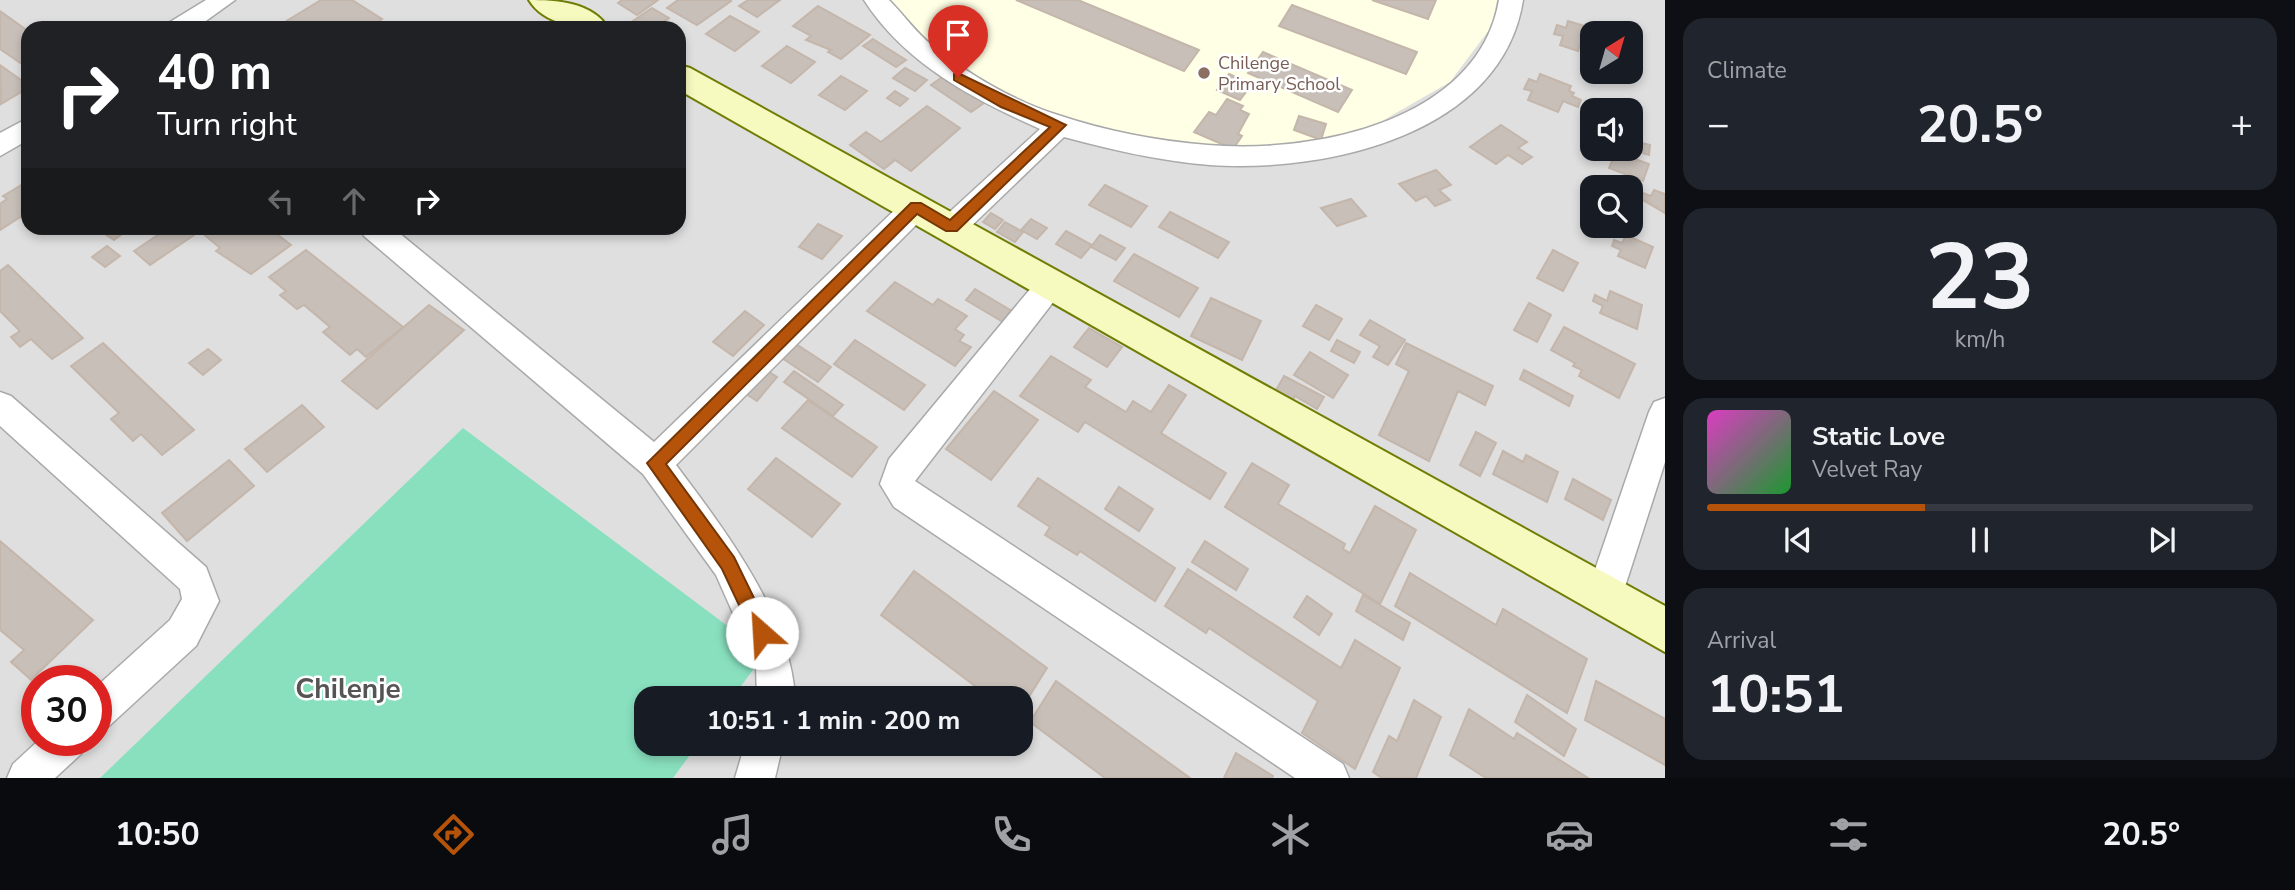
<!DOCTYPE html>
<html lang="en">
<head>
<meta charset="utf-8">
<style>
	body { margin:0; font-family:"Nunito Sans",sans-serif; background:#20242c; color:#f1f3f6; height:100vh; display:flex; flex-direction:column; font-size:26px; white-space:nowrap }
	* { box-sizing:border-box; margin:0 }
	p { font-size:23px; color:#9ea1a6 }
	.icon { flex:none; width:38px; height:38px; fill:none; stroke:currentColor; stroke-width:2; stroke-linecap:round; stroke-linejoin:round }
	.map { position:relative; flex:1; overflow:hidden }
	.sheet { display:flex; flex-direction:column; gap:18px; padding:18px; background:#0d0f14; width:630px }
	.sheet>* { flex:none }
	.top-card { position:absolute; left:21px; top:21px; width:665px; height:214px; border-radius:21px; box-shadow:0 4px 10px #0003; background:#202124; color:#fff; overflow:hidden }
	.needle { width:46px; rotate:37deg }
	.buttons { position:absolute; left:1580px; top:21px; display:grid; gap:14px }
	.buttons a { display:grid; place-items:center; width:63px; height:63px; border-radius:14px; background:#171b24; box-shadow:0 4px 10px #0003; font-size:35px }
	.speed { position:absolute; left:21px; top:665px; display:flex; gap:14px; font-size:35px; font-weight:700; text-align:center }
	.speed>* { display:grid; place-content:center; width:91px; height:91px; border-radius:50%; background:#171b24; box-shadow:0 4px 10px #0003; line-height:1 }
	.speed .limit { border:10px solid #d22; background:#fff; color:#111 }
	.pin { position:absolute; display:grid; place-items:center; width:60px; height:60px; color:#fff; margin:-72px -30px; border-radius:50% 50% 50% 0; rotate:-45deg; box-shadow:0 0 7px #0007 }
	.pin .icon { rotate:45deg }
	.me { position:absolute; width:77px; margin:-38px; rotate:334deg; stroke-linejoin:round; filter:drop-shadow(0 0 5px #0008) }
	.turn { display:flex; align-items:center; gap:24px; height:147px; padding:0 21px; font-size:32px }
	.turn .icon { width:91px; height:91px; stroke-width:2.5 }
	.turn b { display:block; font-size:49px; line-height:60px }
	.lanes { display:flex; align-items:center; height:66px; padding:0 21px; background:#0003; justify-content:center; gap:35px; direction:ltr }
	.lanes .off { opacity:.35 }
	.big { font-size:52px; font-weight:700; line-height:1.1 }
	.sheet .widget { flex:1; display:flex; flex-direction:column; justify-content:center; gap:10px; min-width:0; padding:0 24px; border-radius:21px; background:#20242c }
	.sheet .dial { align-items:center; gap:0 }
	.dial b { font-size:91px; line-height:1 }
	.song { display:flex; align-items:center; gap:21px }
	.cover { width:84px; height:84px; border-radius:10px; background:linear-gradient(135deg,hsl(310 70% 55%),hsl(130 70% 35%)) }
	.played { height:7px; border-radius:4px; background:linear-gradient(90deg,#b45309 40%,#363941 40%) }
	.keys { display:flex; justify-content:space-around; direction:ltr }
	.heat { display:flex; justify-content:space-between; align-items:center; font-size:38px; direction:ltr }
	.trip { position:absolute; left:634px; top:686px; width:399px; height:70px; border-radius:21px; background:#171b24; box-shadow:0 4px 10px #0003; font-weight:700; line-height:70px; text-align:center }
	.dock { display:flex; height:112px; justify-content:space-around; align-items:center; background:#090b0e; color:#9ea1a6 }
	.dock .icon { width:49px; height:49px }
	.dock .selected { color:#b45309 }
	.dock b { font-size:32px; color:#f1f3f6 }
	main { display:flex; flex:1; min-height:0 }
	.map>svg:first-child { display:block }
	.residential { fill:#e0dfdf; fill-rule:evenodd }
	.education { fill:#ffffe5 }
	.pitch { fill:#88e0be }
	.building { fill:#c7bfb8; stroke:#c4b6ab; stroke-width:2 }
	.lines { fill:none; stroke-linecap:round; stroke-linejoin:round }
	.street-casing { stroke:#a9a9a9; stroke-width:3 }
	.secondary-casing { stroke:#707d05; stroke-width:4 }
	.street { fill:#fff; fill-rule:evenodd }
	.secondary { fill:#f7fabf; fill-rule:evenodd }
	.route { fill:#b45309; stroke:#753606; stroke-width:2 }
	.education-dot { fill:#8d6e63; stroke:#fff; stroke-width:2.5 }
	.labels { text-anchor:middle; stroke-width:5; stroke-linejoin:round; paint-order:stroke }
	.far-education-label { font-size:18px; fill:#785e54; stroke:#fff; text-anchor:start }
	.district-label { font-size:28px; font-weight:bold; fill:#555; stroke:#fff }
</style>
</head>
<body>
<main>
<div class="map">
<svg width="1665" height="778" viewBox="0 0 1665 778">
	<rect width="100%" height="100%" fill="#f2efe9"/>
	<path class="residential" d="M0 0H1665V778H0ZM28 28H679V228H28ZM1592 33H1631V72H1592ZM1592 110H1631V149H1592ZM1592 187H1631V226H1592ZM37 681H96V740H37ZM646 698H1020V744H646Z"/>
	<path class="education" d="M865 0H1497L1492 26 1450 82 1361 133 1218 158 1024 111Z"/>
	<path class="pitch" d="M463 428 765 654 732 698H646V744H698L673 778H100Z"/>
	<g class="building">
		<path d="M321 0H352L382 19 368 28H275Z"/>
		<path d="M622 0H658L637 15 618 3Z"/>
		<path d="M678 0H730L731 1 697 25 667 8Z"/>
		<path d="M748 0H780L757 17 739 6Z"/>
		<path d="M1016 0H1078L1199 50 1184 71Z"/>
		<path d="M1372 0H1436L1428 19Z"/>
		<path d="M1292 5 1417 52 1406 74 1279 26Z"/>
		<path d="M818 6 870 35 841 59 828 52 831 50 806 40 811 36 793 26Z"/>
		<path d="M652 8 669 18 655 28H638L630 23Z"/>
		<path d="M0 11 28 31V68L0 49Z"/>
		<path d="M730 16 759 32 735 51 706 34Z"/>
		<path d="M1568 21 1591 28 1588 40 1592 41V49L1580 45 1578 51 1560 45 1563 36 1554 34 1557 25 1566 28Z"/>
		<path d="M873 39 906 60 896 67 863 46Z"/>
		<path d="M787 46 815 62 791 83 762 66Z"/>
		<path d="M1263 52 1352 90 1338 112 1248 73Z"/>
		<path d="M0 65 28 85V88L1 104Z"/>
		<path d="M905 68 927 80 915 91 893 78Z"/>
		<path d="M1229 74 1252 84 1240 100 1217 90Z"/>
		<path d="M1540 74 1571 86 1569 91 1574 93 1572 96 1581 100 1578 107 1563 101 1558 112 1528 100 1532 91 1524 89 1529 79 1537 82Z"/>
		<path d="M841 76 867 91 845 110 819 95Z"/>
		<path d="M944 76 984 103 971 112 931 85Z"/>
		<path d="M895 91 908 99 900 106 887 98Z"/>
		<path d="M1227 99 1243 106 1240 110 1249 114 1238 134 1242 136 1233 149 1194 132 1209 112 1216 115Z"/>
		<path d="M927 106 960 128 911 171 895 160 884 169 850 145 866 132 881 142Z"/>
		<path d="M1299 116 1326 124 1321 140 1294 130Z"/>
		<path d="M1501 125 1527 142 1518 148 1532 157 1522 164 1508 155 1496 164 1470 147Z"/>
		<path d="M1631 140 1650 145 1649 155 1629 149Z"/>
		<path d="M1616 152 1649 164 1643 181 1609 168Z"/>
		<path d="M1436 170 1451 185 1439 190 1450 200 1435 206 1426 196 1416 201 1399 184Z"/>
		<path d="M28 181V212L0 230V204L7 199 3 196Z"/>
		<path d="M1105 185 1147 206 1131 227 1089 205Z"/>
		<path d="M1654 190 1665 194V213L1638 197 1640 192 1651 196Z"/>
		<path d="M1351 199 1366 216 1337 226 1321 208Z"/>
		<path d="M1170 212 1229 242 1218 258 1159 227Z"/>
		<path d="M991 213 1003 220 995 229 983 222Z"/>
		<path d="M1031 219 1047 228 1037 239 1021 230Z"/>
		<path d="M1005 222 1023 232 1015 242 997 232Z"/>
		<path d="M818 224 842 236 822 259 799 247Z"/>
		<path d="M96 228H130L114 240Z"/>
		<path d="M168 228H269L291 245 251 274 216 251 220 248 200 231 150 265 134 251Z"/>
		<path d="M1066 231 1092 245 1081 258 1056 244Z"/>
		<path d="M1100 235 1125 248 1116 260 1091 247Z"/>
		<path d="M1626 235 1653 247 1645 268 1618 256 1621 250 1612 246 1614 240 1622 243Z"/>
		<path d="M107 246 120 256 105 267 92 257Z"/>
		<path d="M306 250 403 327 366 357 357 349 350 355 323 332 330 327 304 305 297 309 280 295 286 291 269 277Z"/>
		<path d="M1553 250 1578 263 1563 291 1537 278Z"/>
		<path d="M1134 254 1198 288 1179 317 1114 281Z"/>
		<path d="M8 265 83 338 52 359 31 339 20 347 11 337 20 331 0 311V271Z"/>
		<path d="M895 282 933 305 938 299 967 316 955 329 964 335 959 341 971 347 955 366 867 311Z"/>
		<path d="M975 289 1017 314 1008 325 966 300Z"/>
		<path d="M1610 291 1642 305 1637 329 1600 313 1603 306 1593 301 1595 295 1607 301Z"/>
		<path d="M1211 298 1261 321 1242 360 1191 336Z"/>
		<path d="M1529 303 1551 315 1537 342 1514 330Z"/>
		<path d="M429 305 464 330 377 409 342 381Z"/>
		<path d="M1316 305 1342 319 1329 340 1303 326Z"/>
		<path d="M745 311 764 325 733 356 713 342Z"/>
		<path d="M1370 320 1405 340 1388 365 1373 357 1380 346 1360 335Z"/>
		<path d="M1564 327 1635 364 1619 398 1579 376 1582 370 1573 366 1575 363 1551 350Z"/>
		<path d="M1089 328 1122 347 1107 367 1074 347Z"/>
		<path d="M790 340 831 367 818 382 776 354Z"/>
		<path d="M855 340 925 385 904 410 834 364Z"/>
		<path d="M1337 340 1360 352 1354 363 1331 351Z"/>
		<path d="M103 343 194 430 162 455 141 434 133 441 111 419 119 413 71 366Z"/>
		<path d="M1406 343 1493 386 1485 405 1458 391 1429 461 1379 435 1409 371 1396 364Z"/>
		<path d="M208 349 221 360 203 375 189 363Z"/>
		<path d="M1310 352 1348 375 1333 398 1294 375Z"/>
		<path d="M1051 356 1091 380 1085 387 1126 412 1133 401 1151 412 1169 385 1186 395 1161 433 1226 473 1210 499 1085 422 1078 432 1020 396Z"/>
		<path d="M763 368 777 377 757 401 743 392Z"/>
		<path d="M1524 370 1573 396 1569 406 1520 379Z"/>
		<path d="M794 371 843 405 833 416 784 382Z"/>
		<path d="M1284 376 1324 397 1317 409 1295 396 1292 401 1275 392Z"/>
		<path d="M994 391 1038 420 991 480 946 449Z"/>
		<path d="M808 400 877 447 852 477 782 428Z"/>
		<path d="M302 405 324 427 267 472 245 449Z"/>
		<path d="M1476 432 1496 443 1480 476 1460 465Z"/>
		<path d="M1503 451 1523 462 1526 455 1558 472 1547 502 1493 474Z"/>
		<path d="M776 458 840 504 812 537 748 489Z"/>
		<path d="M229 460 254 486 187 541 162 513Z"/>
		<path d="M1252 463 1289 485 1278 504 1345 544 1343 549 1350 553 1375 506 1416 530 1380 604 1225 507Z"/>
		<path d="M1038 478 1175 568 1155 601 1080 551 1077 555 1045 535 1050 527 1018 506Z"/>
		<path d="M1573 479 1611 500 1603 520 1565 499Z"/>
		<path d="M1119 487 1153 509 1139 531 1105 509Z"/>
		<path d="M0 541 93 620 31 680 11 662 24 650 0 630Z"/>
		<path d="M1205 541 1248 569 1236 590 1192 562Z"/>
		<path d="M1188 569 1341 668 1355 640 1400 668 1355 769 1302 733 1318 701 1209 628 1206 633 1165 606Z"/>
		<path d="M914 571 1047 668 1020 711V698H991L881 615Z"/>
		<path d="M1410 573 1496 625 1503 609 1587 659 1567 713 1395 606Z"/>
		<path d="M1363 595 1410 623 1403 640 1356 611Z"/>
		<path d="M1307 596 1332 614 1319 635 1294 617Z"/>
		<path d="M1056 681 1190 778H1105L1030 722Z"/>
		<path d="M1596 681 1665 719V765L1585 720Z"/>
		<path d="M1527 695 1576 729 1564 756 1515 722Z"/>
		<path d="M1414 700 1441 717 1416 778H1382L1373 772 1389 736 1397 741Z"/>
		<path d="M1469 709 1514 739 1517 733 1588 778H1486L1450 755Z"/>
		<path d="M1236 753 1273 776 1272 778H1224Z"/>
	</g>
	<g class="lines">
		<g class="street-casing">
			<g id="street">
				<path d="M206 0H235L196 28H167L170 22Z"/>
				<path d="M864 0H889C904 15 917 34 933 46 969 75 1014 101 1058 115 1106 131 1157 141 1208 145 1313 154 1478 122 1499 0H1523C1502 135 1325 173 1210 165 1160 161 1112 150 1064 137L962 235 952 238 942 235 938 227 942 219 1040 129C973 99 905 64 864 0Z"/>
				<path d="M28 118V140L0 156V133Z"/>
				<path d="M916 196 926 199 930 207 926 215 676 465C724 529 791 616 795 698H757L756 665 716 575 643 474 364 236 360 228H393L654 442 906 199Z"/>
				<path d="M1051 272 1061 276 1066 284 1061 292 915 481 1343 764 1349 778H1295L894 507 880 484 889 459 1041 276Z"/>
				<path d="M0 392 11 396 206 567 219 601 196 646 109 726 96 732V687L170 620 182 599 180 589 0 426Z"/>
				<path d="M1665 398V462L1622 596 1617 608 1604 613 1591 608 1586 596 1649 412 1654 402Z"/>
				<path d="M39 740H86L81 754 55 778H7L13 764Z"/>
				<path d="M745 744H783L775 778H735Z"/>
			</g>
		</g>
		<g class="secondary-casing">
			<g id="secondary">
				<path d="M529 0C556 0 592 2 608 28 580 28 545 26 529 0Z"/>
				<path d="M679 65 690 68 1665 606V652L679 90Z"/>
			</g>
		</g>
		<use href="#street" class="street"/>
		<use href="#secondary" class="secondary"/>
	</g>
	<path class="route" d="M958 73 1066 125 957 231H946L917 214 666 464 734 557 771 633 768 639 762 642 755 639 722 569 647 463 911 203H921L950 220 1050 127 1001 107 954 80V74Z"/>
	<circle class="education-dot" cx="1204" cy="73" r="7"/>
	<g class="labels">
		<g class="far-education-label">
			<text x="1218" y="69">Chilenge<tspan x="1218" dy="21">Primary School</tspan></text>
		</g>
		<g class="district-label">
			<text x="348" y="698">Chilenje</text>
		</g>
	</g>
</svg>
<div class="buttons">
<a><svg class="needle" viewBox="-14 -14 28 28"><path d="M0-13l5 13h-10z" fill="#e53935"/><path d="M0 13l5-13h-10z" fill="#9ea1a6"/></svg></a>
<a><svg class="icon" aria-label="sound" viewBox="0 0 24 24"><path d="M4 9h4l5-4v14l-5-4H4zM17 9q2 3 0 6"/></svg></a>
<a><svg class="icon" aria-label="search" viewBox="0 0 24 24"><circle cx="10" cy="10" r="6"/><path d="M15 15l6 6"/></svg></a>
</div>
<div class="speed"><div class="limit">30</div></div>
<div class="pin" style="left:958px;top:77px;background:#d93025"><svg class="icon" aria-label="arrive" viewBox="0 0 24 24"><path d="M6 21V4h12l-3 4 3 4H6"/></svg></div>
<svg class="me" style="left:762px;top:633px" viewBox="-20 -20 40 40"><circle r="19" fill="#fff"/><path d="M0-13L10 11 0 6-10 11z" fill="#b45309"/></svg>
<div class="trip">10:51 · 1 min · 200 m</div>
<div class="top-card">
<div class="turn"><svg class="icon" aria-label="right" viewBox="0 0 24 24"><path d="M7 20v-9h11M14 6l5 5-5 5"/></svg><div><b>40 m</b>Turn right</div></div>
<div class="lanes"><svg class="icon off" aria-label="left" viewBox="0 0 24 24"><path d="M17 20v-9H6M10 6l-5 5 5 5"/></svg><svg class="icon off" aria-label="ahead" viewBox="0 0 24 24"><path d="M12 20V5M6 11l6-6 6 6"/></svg><svg class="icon" aria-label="right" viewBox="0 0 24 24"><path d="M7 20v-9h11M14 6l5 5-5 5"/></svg></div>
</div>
</div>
<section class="sheet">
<div class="widget"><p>Climate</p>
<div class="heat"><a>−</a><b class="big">20.5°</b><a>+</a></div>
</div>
<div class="widget dial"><b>23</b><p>km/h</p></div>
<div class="widget">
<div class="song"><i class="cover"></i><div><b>Static Love</b><p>Velvet Ray</p></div></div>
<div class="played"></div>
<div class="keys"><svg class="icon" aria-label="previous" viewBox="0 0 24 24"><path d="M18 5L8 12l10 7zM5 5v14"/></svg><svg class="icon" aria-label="pause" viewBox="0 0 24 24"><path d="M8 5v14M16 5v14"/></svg><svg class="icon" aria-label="next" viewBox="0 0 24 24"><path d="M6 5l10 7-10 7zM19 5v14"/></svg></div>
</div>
<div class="widget"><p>Arrival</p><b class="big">10:51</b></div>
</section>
</main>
<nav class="dock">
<b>10:50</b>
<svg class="icon selected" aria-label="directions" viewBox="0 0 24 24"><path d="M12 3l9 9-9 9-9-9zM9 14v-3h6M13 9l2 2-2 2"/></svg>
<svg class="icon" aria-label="music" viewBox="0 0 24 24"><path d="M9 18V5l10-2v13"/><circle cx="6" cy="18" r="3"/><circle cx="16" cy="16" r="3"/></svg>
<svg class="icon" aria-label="phone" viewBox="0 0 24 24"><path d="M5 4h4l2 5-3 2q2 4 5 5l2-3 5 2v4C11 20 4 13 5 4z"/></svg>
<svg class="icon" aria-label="climate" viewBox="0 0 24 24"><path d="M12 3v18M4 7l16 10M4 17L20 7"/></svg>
<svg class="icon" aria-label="car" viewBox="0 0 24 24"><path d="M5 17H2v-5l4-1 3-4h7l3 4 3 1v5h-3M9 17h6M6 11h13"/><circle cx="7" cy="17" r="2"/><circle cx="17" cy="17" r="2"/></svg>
<svg class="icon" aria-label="filters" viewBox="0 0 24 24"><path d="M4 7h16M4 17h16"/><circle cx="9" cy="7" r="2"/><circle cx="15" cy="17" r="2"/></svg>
<b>20.5°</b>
</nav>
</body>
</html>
